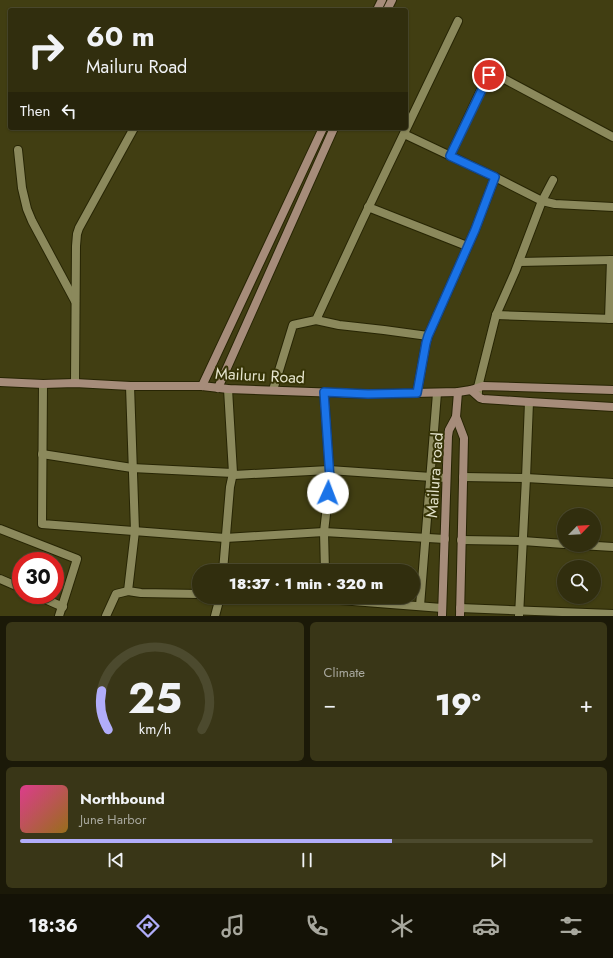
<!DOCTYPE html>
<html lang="en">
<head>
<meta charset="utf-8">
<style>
	body { margin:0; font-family:Jost,sans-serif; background:#393617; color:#f1f3f6; height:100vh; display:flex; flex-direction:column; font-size:15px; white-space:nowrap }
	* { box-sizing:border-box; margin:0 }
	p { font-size:13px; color:#a8a89e }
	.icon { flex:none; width:22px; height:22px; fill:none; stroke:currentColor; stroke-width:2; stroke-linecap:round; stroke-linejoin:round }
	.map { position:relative; height:616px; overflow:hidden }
	.sheet { display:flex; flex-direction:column; gap:6px; padding:6px; background:#1b1908; flex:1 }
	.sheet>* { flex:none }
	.hud { position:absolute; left:8px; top:8px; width:400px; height:122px; border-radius:4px; box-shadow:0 1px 3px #0004,0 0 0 1px #4c4a2e; background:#312e0e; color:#f1f3f6; overflow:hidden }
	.needle { width:26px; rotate:65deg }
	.tools { position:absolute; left:557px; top:508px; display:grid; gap:8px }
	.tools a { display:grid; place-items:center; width:44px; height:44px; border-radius:50%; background:#312e0e; box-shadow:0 1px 3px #0004,0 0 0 1px #4c4a2e; font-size:20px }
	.speed { position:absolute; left:12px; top:552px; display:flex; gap:8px; font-size:20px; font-weight:700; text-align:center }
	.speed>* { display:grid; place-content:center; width:52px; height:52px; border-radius:50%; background:#312e0e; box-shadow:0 1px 3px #0004,0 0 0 1px #4c4a2e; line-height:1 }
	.speed .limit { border:6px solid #d22; background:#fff; color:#111 }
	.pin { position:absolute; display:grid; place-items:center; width:34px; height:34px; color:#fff; margin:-17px; border:2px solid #fff; border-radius:50%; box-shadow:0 1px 4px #0007 }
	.me { position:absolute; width:44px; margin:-22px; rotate:2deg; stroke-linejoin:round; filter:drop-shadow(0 0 3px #0008) }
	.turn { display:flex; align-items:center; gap:14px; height:84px; padding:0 12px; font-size:18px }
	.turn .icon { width:52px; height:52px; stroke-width:2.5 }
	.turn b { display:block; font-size:28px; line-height:34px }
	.then { display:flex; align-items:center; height:38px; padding:0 12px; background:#0003; gap:8px; font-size:15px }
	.big { font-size:30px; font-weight:800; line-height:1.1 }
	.sheet .card { flex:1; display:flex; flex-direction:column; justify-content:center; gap:6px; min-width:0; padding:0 14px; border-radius:6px; background:#393617 }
	.sheet .dial { align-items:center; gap:0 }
	.dial svg { height:104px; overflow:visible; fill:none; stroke:#4c4a2e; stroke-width:7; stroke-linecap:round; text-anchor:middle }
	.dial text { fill:#f1f3f6; stroke:none }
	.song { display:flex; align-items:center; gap:12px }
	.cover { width:48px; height:48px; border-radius:6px; background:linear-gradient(135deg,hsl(330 70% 55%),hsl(40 70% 35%)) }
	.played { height:4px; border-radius:2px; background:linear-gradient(90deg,#b1adfa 65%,#4c4a2e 65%) }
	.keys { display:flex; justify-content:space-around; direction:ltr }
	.heat { display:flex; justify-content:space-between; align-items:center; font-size:22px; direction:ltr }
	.sheet .tiles { flex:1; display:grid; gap:6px; grid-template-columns:1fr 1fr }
	.card:last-child { grid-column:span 2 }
	.trip { position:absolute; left:192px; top:564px; width:228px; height:40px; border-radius:20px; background:#312e0e; box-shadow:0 1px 3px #0004,0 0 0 1px #4c4a2e; font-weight:800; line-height:40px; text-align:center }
	.dock { display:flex; height:64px; justify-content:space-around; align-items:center; background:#141206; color:#a8a89e }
	.dock .icon { width:28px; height:28px }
	.dock .on { color:#b1adfa }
	.dock b { font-size:18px; color:#f1f3f6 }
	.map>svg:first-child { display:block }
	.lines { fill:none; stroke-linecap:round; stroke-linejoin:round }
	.street-casing { stroke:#272504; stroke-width:10 }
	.secondary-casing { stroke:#272504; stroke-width:10 }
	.street { stroke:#8b895c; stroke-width:8 }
	.secondary { stroke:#a68c7a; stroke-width:8 }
	.route-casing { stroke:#114b97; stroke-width:10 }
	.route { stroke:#1a73e8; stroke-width:7 }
	.labels { text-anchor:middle; stroke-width:4; stroke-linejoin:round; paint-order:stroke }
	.street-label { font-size:16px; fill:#e5e4cd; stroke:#363406 }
</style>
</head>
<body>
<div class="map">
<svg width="613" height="616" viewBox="0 0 613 616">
	<rect width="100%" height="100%" fill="#413e12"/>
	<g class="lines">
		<g class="street-casing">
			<g id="street">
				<path d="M404 134 495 177 542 201 555 204 613 207"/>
				<path d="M18 150 22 188 27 209 32 221 75 301"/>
				<path d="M450 156 487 77C490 74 492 74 495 74L613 137"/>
				<path d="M368 207 467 246"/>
				<path d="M519 262 613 260"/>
				<path d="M496 315 613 319"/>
				<path d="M609 319 611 260"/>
				<path d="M316 320 339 325 384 330 428 336"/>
				<path d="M75 383 76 246 77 234 79 228 134 128"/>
				<path d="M43 384 42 524 225 538 324 532 445 539"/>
				<path d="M130 386 135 531 128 591 141 593 199 594"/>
				<path d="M273 390 293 325 316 320 362 221 458 21"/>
				<path d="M324 392 330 479 324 532 325 571"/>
				<path d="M417 393 426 343 428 336 475 230 495 177"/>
				<path d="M478 393V387L496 315 515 272 542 201 553 180"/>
				<path d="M42 454 132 468 233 473 234 475 329 470 446 478"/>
				<path d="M463 477 526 478 613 483"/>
				<path d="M0 529 77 559 59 616"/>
				<path d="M461 540 523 541 564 544"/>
				<path d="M580 545 613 547"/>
				<path d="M223 571 230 487 233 473 228 389"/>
				<path d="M0 579 21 588"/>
				<path d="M36 595 63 607"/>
				<path d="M292 597 327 599 442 608"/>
				<path d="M420 606 437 393"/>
				<path d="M460 608 613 614"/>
				<path d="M106 616 116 594 128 591"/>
				<path d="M215 616 220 597"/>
				<path d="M519 616 526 478 529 402"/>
			</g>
		</g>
		<g class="secondary-casing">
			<g id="secondary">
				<path d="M377 10 382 0"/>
				<path d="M387 10 392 0"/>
				<path d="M0 382 43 384 75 383 130 386H202L228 389 368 394 458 392 471 390 483 386 613 390"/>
				<path d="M202 386 323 128"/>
				<path d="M218 388 334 128"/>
				<path d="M471 390 480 398 483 399 529 402 613 407"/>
				<path d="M456 417 464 438 460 616"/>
				<path d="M442 616 448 436 449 430 456 417 458 392"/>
			</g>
		</g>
		<use href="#street" class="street"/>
		<use href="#secondary" class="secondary"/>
	</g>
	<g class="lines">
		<g class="route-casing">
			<path id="route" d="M328 493 330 479 324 392 368 394 417 393 426 343 428 336 475 230 495 177 450 156 489 75"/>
		</g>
		<use href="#route" class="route"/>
	</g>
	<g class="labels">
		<g class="street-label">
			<text transform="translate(260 375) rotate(3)" y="6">Mailuru Road</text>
			<text transform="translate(434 475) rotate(-86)" y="6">Mailura road</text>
		</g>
	</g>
</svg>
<div class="tools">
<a><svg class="needle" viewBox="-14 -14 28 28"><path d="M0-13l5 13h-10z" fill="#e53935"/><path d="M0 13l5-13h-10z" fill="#a8a89e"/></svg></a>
<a><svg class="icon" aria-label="search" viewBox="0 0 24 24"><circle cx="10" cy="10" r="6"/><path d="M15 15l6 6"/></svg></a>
</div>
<div class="speed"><div class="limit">30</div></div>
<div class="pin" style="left:489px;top:75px;background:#d93025"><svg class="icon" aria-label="arrive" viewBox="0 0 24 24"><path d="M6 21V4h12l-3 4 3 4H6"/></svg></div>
<svg class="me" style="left:328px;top:493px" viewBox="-20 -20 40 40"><circle r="19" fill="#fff"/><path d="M0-13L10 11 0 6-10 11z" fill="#1a73e8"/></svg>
<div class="trip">18:37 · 1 min · 320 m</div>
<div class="hud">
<div class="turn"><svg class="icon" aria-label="right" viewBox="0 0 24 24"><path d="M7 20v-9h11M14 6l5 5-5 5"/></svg><div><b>60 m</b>Mailuru Road</div></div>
<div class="then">Then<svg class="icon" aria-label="left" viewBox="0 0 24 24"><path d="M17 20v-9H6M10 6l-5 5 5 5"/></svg></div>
</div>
</div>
<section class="sheet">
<div class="tiles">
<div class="card dial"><svg viewBox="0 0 100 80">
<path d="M14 69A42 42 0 1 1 86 69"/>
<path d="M14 69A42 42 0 0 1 9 39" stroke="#b1adfa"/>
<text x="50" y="56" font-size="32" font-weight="700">25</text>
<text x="50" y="72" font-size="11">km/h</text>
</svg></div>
<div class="card"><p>Climate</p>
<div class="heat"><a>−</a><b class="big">19°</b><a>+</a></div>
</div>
<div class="card">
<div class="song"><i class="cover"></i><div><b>Northbound</b><p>June Harbor</p></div></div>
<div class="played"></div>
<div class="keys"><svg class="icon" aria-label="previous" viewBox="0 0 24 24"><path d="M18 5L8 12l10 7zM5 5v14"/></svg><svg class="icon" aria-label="pause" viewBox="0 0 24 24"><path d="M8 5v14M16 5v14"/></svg><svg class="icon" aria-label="next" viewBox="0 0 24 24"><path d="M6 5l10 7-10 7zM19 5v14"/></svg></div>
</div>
</div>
</section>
<nav class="dock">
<b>18:36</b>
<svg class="icon on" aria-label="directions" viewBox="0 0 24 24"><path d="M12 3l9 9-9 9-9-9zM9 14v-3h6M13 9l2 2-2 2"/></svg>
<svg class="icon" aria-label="music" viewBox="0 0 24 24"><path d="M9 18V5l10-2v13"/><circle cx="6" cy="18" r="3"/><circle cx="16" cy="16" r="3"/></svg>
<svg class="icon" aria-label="phone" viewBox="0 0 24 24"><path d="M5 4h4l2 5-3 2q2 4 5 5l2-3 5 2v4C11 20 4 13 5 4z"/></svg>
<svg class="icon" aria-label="climate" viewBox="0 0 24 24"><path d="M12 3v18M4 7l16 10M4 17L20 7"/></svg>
<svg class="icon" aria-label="car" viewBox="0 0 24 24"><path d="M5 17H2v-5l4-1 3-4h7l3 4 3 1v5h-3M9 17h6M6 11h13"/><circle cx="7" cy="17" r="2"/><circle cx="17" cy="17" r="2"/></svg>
<svg class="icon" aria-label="filters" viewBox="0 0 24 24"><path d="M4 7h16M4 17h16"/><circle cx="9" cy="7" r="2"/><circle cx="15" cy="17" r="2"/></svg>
</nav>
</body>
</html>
